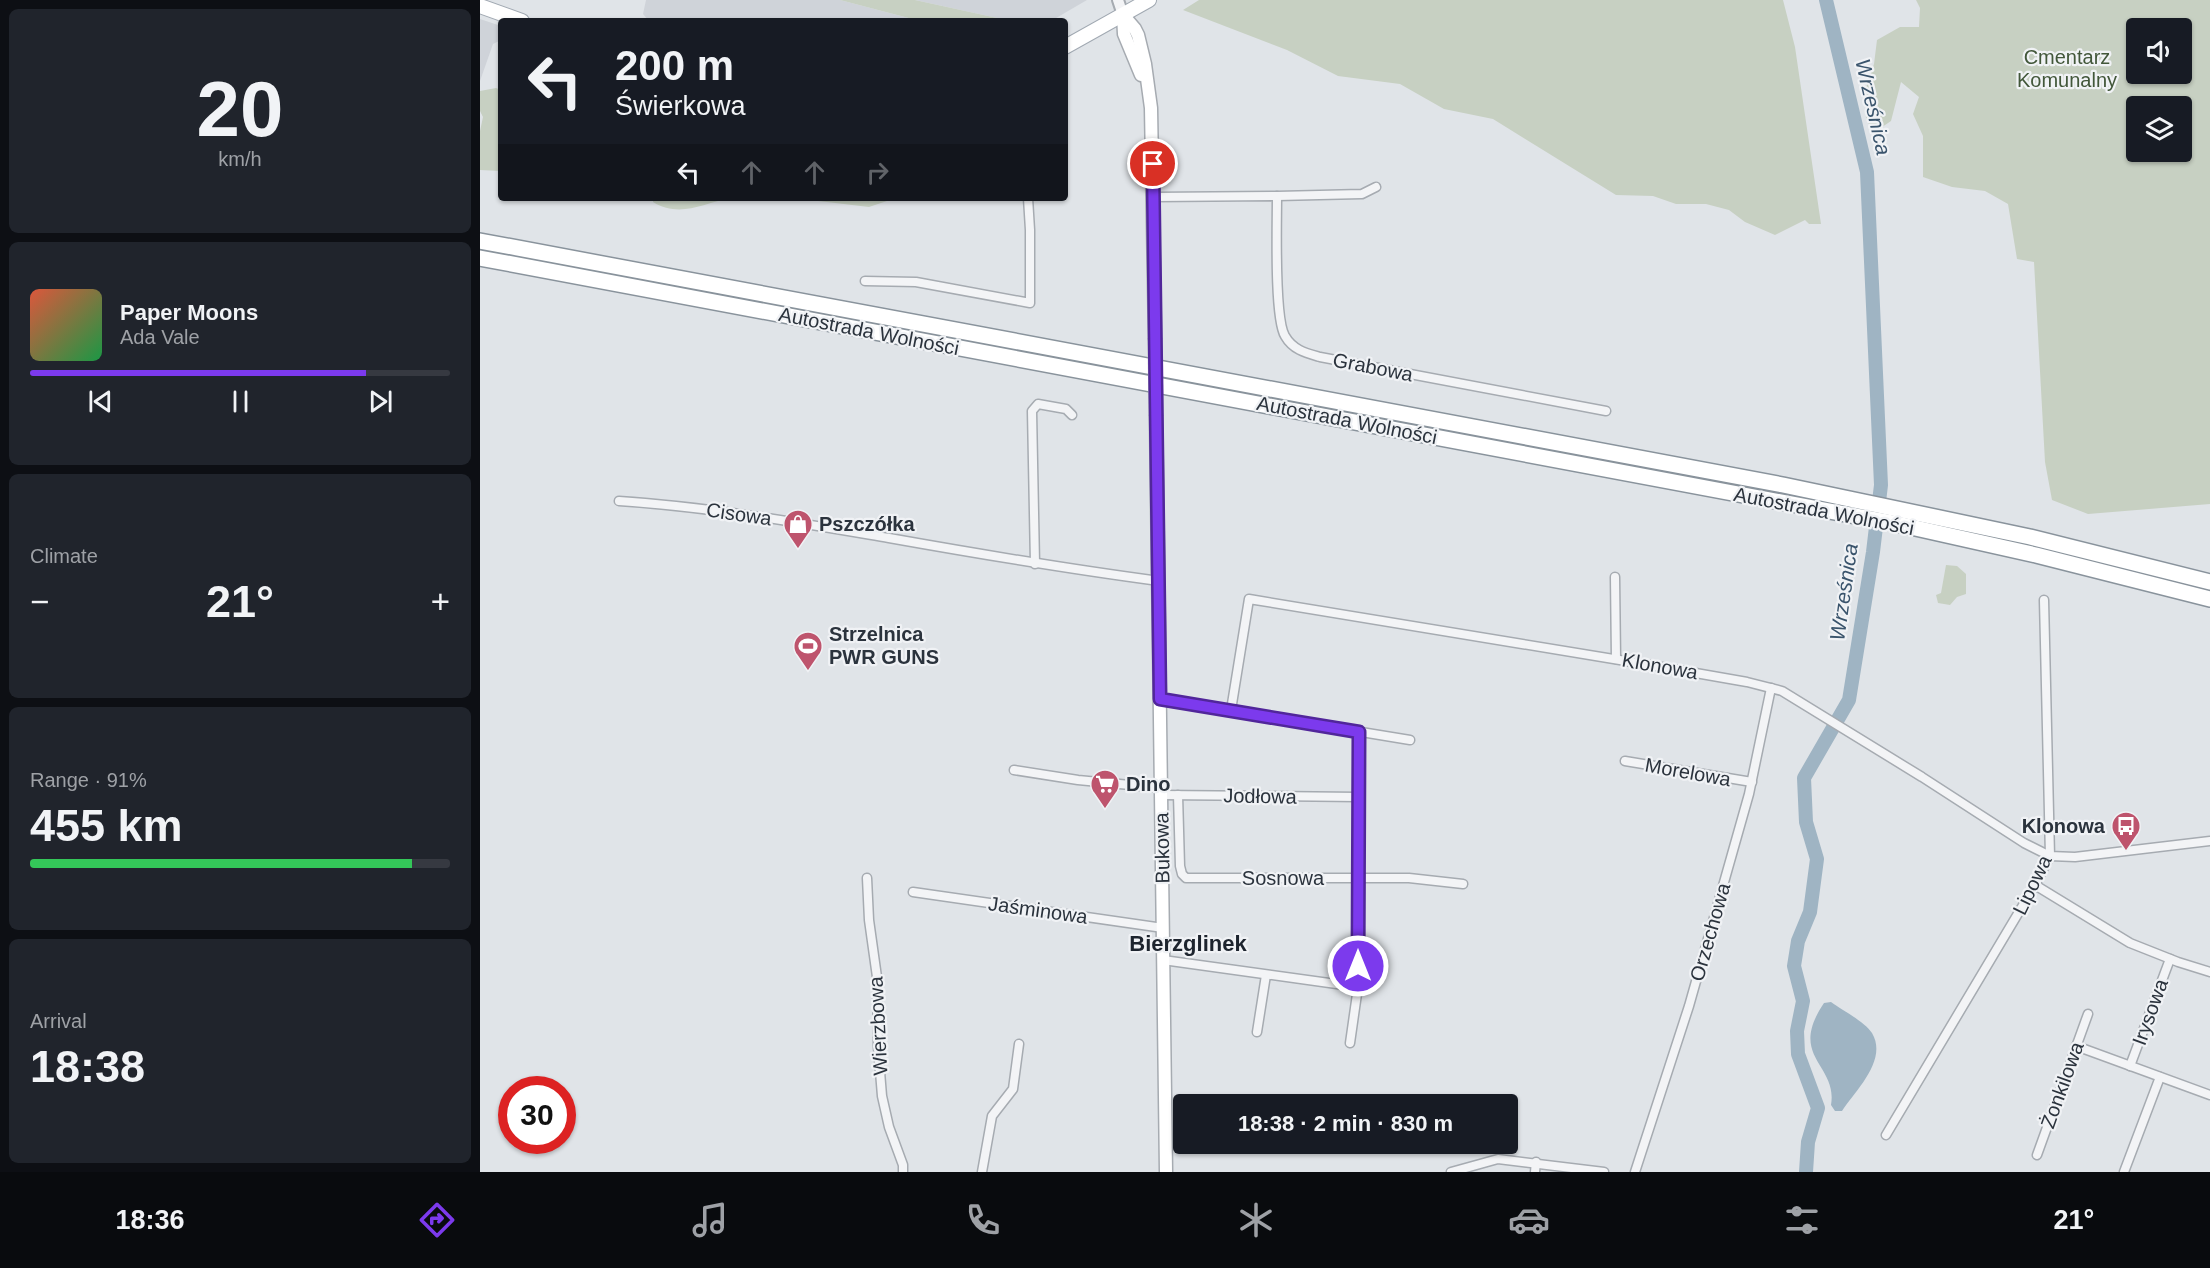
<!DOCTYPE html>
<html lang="en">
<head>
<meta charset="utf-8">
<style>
	body { margin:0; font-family:Arial,sans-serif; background:#20242c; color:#f1f3f6; height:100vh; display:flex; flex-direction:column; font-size:22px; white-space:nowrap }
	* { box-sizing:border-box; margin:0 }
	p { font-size:20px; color:#9ea1a6 }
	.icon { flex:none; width:33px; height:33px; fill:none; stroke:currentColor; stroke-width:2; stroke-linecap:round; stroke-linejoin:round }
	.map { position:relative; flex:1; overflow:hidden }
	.sheet { display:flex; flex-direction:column; gap:9px; padding:9px; background:#0d0f14; width:480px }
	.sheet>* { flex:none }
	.hud { position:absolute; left:18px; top:18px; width:570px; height:183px; border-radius:6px; box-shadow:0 2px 4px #0004; background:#171b24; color:#f1f3f6; overflow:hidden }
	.controls { position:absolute; left:1646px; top:18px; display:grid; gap:12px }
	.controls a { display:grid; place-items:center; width:66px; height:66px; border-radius:6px; background:#171b24; box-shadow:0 2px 4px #0004; font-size:30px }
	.speed { position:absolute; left:18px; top:1076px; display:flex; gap:12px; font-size:30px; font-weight:700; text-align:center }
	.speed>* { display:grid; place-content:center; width:78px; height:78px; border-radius:50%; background:#171b24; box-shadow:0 2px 4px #0004; line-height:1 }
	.speed .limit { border:9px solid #d22; background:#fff; color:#111 }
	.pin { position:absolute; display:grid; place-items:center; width:51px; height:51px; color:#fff; margin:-26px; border:3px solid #fff; border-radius:50%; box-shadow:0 2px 6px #0007 }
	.me { position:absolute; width:66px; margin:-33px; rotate:0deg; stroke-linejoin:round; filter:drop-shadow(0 0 4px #0008) }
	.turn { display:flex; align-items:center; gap:21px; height:126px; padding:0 18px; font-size:27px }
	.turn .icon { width:78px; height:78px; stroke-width:2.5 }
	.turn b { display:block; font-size:42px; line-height:51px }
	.lanes { display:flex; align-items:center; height:57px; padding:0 18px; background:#0003; justify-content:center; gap:30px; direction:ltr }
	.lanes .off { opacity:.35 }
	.big { font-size:45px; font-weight:700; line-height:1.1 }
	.sheet .tile { flex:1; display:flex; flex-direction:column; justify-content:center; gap:9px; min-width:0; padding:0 21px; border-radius:9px; background:#20242c }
	.sheet .dial { align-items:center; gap:0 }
	.dial b { font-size:78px; line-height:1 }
	.song { display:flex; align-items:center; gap:18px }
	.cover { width:72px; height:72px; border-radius:9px; background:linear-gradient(135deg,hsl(10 70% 55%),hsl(140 70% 35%)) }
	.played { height:6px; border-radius:3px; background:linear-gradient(90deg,#7c3aed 80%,#363941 80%) }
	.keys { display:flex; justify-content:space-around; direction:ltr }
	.heat { display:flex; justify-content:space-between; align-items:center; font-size:33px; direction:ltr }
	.charge { height:9px; border-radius:4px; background:linear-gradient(90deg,#34c759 91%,#363941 0) }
	.trip { position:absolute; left:693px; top:1094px; width:345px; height:60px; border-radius:6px; background:#171b24; box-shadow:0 2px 4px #0004; font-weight:700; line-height:60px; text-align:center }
	.tabs { display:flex; height:96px; justify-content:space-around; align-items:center; background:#090b0e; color:#9ea1a6 }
	.tabs .icon { width:42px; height:42px }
	.tabs .current { color:#7c3aed }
	.tabs b { font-size:27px; color:#f1f3f6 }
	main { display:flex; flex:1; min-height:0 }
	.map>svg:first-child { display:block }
	.built { fill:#cfd3d9 }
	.green { fill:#c7d0c2; fill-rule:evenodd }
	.water { fill:#9fb4c3 }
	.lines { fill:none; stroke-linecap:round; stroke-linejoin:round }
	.river { stroke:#9fb4c3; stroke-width:14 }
	.minor-casing { stroke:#a6abb1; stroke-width:11 }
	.tertiary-casing { stroke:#a6abb1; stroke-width:14 }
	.secondary-casing { stroke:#a6abb1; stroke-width:15 }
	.primary-casing { stroke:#a1a9b2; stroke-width:16 }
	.motorway-casing { stroke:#89939c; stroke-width:18 }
	.minor { stroke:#f3f4f6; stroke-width:8 }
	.tertiary { stroke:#f3f4f6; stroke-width:10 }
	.secondary { stroke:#fff; stroke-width:12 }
	.primary { stroke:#fff; stroke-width:14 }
	.motorway { stroke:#fff; stroke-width:15 }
	.secondary-bridge-casing { stroke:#a6abb1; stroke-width:15; stroke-linecap:butt }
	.secondary-bridge { stroke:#fff; stroke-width:12 }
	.route-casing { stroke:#51269a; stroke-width:15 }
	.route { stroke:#7c3aed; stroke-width:10 }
	.labels { text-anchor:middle; stroke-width:4.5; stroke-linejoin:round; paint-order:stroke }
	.park-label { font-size:20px; fill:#42573a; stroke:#f0f2f5 }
	.street-label { font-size:20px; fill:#2b333d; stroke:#f0f2f5 }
	.poi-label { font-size:20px; font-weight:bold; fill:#2b333d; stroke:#f0f2f5; text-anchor:start }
	.water-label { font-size:21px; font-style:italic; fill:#3a546c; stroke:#f0f2f5 }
	.quarter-label { font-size:22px; font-weight:bold; fill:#1d242e; stroke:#f0f2f5 }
</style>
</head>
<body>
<main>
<section class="sheet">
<div class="tile dial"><b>20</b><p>km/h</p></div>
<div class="tile">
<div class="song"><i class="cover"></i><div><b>Paper Moons</b><p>Ada Vale</p></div></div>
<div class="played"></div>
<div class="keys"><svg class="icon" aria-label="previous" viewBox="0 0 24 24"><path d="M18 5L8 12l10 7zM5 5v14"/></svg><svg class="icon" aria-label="pause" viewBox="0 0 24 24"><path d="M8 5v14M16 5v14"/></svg><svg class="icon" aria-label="next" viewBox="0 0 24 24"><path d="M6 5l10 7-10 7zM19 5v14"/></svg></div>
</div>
<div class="tile"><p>Climate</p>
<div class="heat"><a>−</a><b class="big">21°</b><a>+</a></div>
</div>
<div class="tile"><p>Range · 91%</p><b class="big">455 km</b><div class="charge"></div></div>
<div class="tile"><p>Arrival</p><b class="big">18:38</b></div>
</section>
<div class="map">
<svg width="1730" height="1172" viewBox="0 0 1730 1172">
	<rect width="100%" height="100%" fill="#e0e4e8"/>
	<g class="built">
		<path d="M166 0H360L440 21H169L163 14Z"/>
		<path d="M435 0H607L571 21H531Z"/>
		<path d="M0 19 21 26V40L13 44 0 81Z"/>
	</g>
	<g class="green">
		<path d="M360 0H435L531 21H440Z"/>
		<path d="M719 0H1303L1315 47 1341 224H1329L1325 220 1295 235 1265 222 1249 210 1226 204H1196L1173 196 1136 195 1013 119 964 109 920 84 858 76 807 50 703 10Z"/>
		<path d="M1436 0H1730V504L1608 514 1572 500 1565 462 1554 262 1537 259 1528 204 1505 191 1472 187 1443 177V136L1433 114 1439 97 1421 82 1411 121 1393 133 1386 118 1385 91 1394 64 1397 40 1420 27H1439L1440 8ZM1656 28H1701V74H1656ZM1656 106H1701V152H1656Z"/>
		<path d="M16 88 21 90V171L0 170V131L3 117 0 111V91Z"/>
		<path d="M173 198H249C223 204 199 218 173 202Z"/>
		<path d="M313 198H416L389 207Z"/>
		<path d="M0 247 669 372V378L0 253Z"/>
		<path d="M682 374 1382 506V512L682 381Z"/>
		<path d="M1466 565 1477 566 1486 574V594L1477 597 1470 605 1458 603 1456 595 1461 593Z"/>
	</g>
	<path class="water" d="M1351 1002C1362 1010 1385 1022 1392 1033 1408 1060 1376 1090 1362 1111H1355L1351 1105C1358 1064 1307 1058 1344 1003Z"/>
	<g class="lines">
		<path class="river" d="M1326 1172 1328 1142 1338 1108 1318 1054 1317 1031 1323 1001 1314 966 1318 941 1330 912 1337 859 1326 822 1324 778 1369 700 1393 552 1401 485 1387 172 1346 0"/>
		<g class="minor-casing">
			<g id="minor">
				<path d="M797 196 882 194 896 187"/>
				<path d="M674 197 797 196C797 223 794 318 805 336 813 350 826 353 840 357L1126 411"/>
				<path d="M385 281 436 282 550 303V230L548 198"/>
				<path d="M139 501C230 507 320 523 409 538 499 554 589 569 679 581"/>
				<path d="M555 564 552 411 558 404 586 409 592 415"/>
				<path d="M1135 577 1136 659"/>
				<path d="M680 699 930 740"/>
				<path d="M751 710 769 599 1170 665 1267 682 1302 691 1442 777 1544 843 1570 856 1595 857 1730 841"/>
				<path d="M1145 761 1272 782"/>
				<path d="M534 770 598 780 681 788"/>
				<path d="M681 795 879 797"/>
				<path d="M698 795 700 866 702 874 706 878H929L983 884"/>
				<path d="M387 878 389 920 397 977 398 1047 402 1096 409 1127 423 1165V1172"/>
				<path d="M1555 885 1650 943 1698 962 1730 972"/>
				<path d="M433 892 683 928"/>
				<path d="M683 960 878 987"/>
				<path d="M777 1032 786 975"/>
				<path d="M870 1043 878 987 879 731"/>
				<path d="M1596 1046 1730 1095"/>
				<path d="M1650 1066 1690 959"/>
				<path d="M1406 1135 1555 885 1570 856 1564 600"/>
				<path d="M1557 1155 1608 1014"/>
				<path d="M502 1172 512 1116 533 1089 539 1044"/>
				<path d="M971 1172 1018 1159 1124 1172"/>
				<path d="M1055 1172 1056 1162"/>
				<path d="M1155 1172 1209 1006 1269 794 1291 688"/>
				<path d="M1644 1172 1680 1077"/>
			</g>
		</g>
		<g class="tertiary-casing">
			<path id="tertiary" d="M638 0 643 15"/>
		</g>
		<g class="secondary-casing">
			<g id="secondary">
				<path d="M643 15 655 29 658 35 665 64 671 108 675 338"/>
				<path d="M643 15 644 34 661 75"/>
				<path d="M676 416 686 1172"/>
			</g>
		</g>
		<g class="primary-casing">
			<g id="primary">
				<path d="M0 6 42 21"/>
				<path d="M585 47 669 0"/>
			</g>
		</g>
		<g class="motorway-casing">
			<g id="motorway">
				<path d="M0 241 1303 485 1550 537 1730 582"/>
				<path d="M0 258 1413 523 1556 555 1730 599"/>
			</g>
		</g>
		<use href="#minor" class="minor"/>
		<use href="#tertiary" class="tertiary"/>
		<use href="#secondary" class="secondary"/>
		<use href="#primary" class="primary"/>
		<use href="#motorway" class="motorway"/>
		<g class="secondary-bridge-casing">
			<path id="secondary-bridge" d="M675 338 676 416"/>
		</g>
		<use href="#secondary-bridge" class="secondary-bridge"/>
	</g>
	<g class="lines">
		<g class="route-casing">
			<path id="route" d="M673 164 680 699 879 732 878 966"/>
		</g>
		<use href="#route" class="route"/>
	</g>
	<defs>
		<g id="shop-pin" transform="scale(1.5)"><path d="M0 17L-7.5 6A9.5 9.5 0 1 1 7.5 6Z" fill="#be546d" stroke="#f0f2f5"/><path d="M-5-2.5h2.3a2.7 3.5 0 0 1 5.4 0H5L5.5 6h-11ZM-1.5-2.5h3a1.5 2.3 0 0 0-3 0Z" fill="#fff"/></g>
		<g id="stadium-pin" transform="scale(1.5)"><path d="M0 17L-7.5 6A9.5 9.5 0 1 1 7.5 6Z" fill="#be546d" stroke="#f0f2f5"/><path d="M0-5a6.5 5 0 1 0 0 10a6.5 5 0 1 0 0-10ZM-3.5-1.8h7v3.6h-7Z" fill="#fff"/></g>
		<g id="supermarket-pin" transform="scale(1.5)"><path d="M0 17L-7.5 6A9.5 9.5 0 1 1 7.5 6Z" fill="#be546d" stroke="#f0f2f5"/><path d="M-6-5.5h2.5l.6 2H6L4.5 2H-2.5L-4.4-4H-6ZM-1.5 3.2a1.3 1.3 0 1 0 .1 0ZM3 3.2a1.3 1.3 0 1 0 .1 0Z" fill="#fff"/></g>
		<g id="bus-pin" transform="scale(1.5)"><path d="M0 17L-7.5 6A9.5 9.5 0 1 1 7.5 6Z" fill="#be546d" stroke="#f0f2f5"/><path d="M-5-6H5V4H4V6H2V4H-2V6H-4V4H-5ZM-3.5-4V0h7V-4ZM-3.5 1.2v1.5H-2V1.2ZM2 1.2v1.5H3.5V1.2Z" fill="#fff"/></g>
	</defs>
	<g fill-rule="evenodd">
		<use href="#shop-pin" x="318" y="524"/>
		<use href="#stadium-pin" x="328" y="646"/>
		<use href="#supermarket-pin" x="625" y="784"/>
		<use href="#bus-pin" x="1646" y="826"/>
	</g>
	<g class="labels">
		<g class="park-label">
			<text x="1587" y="64">Cmentarz<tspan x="1587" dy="23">Komunalny</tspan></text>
		</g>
		<g class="street-label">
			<text transform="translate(389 331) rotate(11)" y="7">Autostrada Wolności</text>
			<text transform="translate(893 367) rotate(11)" y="7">Grabowa</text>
			<text transform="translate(867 420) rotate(11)" y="7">Autostrada Wolności</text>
			<text transform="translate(1344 511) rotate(11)" y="7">Autostrada Wolności</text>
			<text transform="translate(259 514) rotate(8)" y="7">Cisowa</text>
			<text transform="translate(1180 666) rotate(10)" y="7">Klonowa</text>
			<text transform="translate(1208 772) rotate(10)" y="7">Morelowa</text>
			<text transform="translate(780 796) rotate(1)" y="7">Jodłowa</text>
			<text transform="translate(682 848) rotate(-91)" y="7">Bukowa</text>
			<text x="803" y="885">Sosnowa</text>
			<text transform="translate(1552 885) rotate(-64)" y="7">Lipowa</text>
			<text transform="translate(558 910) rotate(8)" y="7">Jaśminowa</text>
			<text transform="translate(1230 932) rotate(-74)" y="7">Orzechowa</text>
			<text transform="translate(1670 1012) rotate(-70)" y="7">Irysowa</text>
			<text transform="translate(398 1026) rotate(-93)" y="7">Wierzbowa</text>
			<text transform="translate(1582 1085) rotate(-70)" y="7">Żonkilowa</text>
		</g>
		<g class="poi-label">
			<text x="339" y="531">Pszczółka</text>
			<text x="349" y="641">Strzelnica<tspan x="349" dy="23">PWR GUNS</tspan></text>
			<text x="646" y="791">Dino</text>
			<text x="1625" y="833" text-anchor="end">Klonowa</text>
		</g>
		<g class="water-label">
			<text transform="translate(1393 107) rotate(77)" y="7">Wrześnica</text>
			<text transform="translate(1364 592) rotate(-82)" y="7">Wrześnica</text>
		</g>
		<g class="quarter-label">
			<text x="708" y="951">Bierzglinek</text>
		</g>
	</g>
</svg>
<div class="controls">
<a><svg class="icon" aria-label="sound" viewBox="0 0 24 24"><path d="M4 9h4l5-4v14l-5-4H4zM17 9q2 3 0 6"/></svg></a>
<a><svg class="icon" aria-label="layers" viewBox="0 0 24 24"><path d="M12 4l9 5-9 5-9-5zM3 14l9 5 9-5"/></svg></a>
</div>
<div class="speed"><div class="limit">30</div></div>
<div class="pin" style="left:673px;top:164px;background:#d93025"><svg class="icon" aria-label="arrive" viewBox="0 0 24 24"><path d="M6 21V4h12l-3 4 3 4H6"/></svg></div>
<svg class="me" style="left:878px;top:966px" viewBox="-20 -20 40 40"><circle r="17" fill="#7c3aed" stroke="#fff" stroke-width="3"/><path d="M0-11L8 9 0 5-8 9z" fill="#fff"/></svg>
<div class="trip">18:38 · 2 min · 830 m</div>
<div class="hud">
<div class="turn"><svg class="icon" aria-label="left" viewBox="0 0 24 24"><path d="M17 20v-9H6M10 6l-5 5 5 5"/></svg><div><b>200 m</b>Świerkowa</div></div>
<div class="lanes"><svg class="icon" aria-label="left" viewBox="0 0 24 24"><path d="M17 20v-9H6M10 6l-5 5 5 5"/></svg><svg class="icon off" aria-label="ahead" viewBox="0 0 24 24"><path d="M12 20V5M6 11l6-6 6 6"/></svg><svg class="icon off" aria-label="ahead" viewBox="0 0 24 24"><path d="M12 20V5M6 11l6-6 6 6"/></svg><svg class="icon off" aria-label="right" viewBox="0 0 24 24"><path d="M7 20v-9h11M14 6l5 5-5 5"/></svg></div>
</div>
</div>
</main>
<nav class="tabs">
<b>18:36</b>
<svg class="icon current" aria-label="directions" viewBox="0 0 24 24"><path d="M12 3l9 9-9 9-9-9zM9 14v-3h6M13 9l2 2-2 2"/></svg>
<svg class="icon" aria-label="music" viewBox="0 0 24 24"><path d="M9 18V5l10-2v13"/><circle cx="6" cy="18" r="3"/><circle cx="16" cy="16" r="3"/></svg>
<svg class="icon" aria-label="phone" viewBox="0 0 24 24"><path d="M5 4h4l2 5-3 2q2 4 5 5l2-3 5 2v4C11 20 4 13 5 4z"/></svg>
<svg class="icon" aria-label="climate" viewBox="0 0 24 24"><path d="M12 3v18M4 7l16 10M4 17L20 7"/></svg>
<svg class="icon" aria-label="car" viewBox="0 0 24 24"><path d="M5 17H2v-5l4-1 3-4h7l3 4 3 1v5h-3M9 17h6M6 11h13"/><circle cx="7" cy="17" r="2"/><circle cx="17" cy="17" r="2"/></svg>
<svg class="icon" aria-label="filters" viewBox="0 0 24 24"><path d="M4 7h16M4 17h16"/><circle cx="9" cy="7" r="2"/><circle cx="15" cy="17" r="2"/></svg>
<b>21°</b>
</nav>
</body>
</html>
